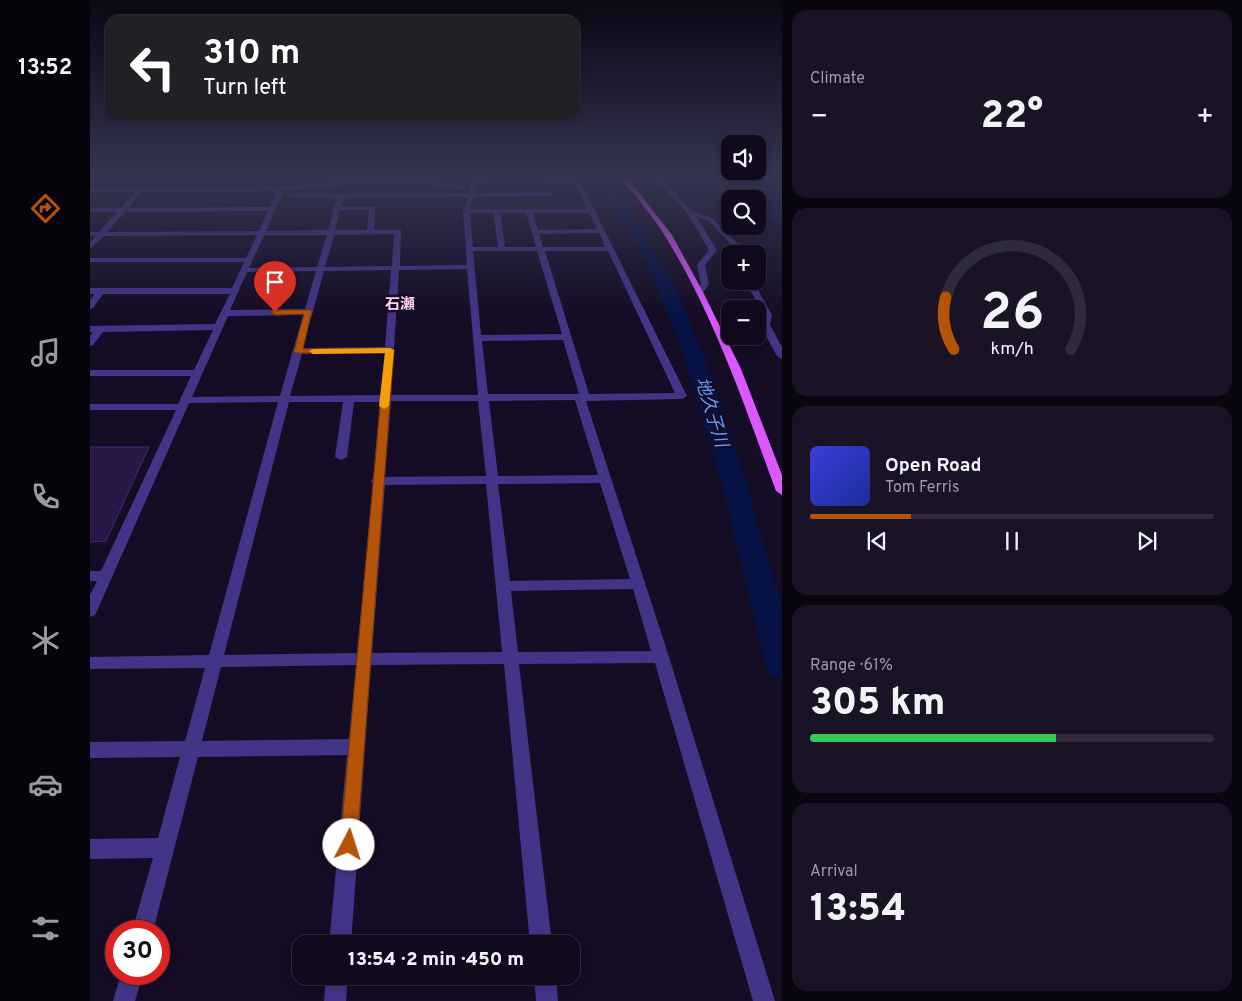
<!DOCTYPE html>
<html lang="en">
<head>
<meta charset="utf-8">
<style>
	body { margin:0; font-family:Overpass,"Noto Sans JP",sans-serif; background:#191325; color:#f1f3f6; height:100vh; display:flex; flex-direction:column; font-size:19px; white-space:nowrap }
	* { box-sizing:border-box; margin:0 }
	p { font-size:16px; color:#9c9aa3 }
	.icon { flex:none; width:28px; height:28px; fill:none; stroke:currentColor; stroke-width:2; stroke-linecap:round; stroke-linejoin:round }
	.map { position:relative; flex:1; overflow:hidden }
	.drawer { display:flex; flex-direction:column; gap:10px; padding:10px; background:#09060f; width:460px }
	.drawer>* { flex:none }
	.top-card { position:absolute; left:15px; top:15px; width:475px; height:105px; border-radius:15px; box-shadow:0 2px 8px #0003,0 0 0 1px #302b3b; background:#202124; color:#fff; overflow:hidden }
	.tools { position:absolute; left:631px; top:135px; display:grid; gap:10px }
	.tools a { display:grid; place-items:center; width:45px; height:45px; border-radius:10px; background:#100a1c; box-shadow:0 2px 8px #0003,0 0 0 1px #302b3b; font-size:25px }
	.speed { position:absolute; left:15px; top:920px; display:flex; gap:10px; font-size:25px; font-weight:700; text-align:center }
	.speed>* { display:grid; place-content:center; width:65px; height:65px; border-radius:50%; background:#100a1c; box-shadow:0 2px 8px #0003,0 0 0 1px #302b3b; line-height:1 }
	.speed .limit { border:8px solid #d22; background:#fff; color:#111 }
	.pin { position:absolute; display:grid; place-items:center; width:42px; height:42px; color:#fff; margin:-51px -21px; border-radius:50% 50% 50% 0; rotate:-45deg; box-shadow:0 0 5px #0007 }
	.pin .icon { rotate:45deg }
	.me { position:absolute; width:55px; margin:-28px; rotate:5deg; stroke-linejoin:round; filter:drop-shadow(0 0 4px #0008) }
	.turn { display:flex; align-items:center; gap:18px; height:105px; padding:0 15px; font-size:22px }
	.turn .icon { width:65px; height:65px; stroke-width:2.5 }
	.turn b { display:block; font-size:35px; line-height:42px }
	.big { font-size:38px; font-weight:800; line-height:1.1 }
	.drawer .card { flex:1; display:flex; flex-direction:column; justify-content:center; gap:8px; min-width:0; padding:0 18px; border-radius:15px; background:#191325 }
	.drawer .dial { align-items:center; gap:0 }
	.dial svg { height:130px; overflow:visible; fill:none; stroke:#302b3b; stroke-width:7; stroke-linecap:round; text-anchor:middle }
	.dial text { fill:#f1f3f6; stroke:none }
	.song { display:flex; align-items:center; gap:15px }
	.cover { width:60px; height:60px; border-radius:8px; background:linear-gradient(135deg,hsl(240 70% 55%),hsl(230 70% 35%)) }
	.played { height:5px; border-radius:2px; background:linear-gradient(90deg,#b45309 25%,#302b3b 25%) }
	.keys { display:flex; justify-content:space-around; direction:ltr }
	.heat { display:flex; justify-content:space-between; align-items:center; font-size:28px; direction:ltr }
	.charge { height:8px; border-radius:4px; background:linear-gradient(90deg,#34c759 61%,#302b3b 0) }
	.trip { position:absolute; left:202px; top:935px; width:288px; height:50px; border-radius:15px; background:#100a1c; box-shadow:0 2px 8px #0003,0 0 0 1px #302b3b; font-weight:800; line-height:50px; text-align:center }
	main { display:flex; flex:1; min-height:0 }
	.tab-bar { display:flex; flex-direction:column; width:90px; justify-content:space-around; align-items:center; background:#06040b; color:#9c9aa3 }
	.tab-bar .icon { width:35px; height:35px }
	.tab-bar .on { color:#b45309 }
	.tab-bar b { font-size:22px; color:#f1f3f6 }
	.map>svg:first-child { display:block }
	.water { fill:#061344 }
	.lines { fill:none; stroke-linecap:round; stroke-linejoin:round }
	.river { fill:#061344; fill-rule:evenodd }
	.building { fill:#281747; stroke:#432875 }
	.minor { fill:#443487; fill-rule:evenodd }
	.major { fill:#db57ff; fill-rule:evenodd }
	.route { fill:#b45309; stroke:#753606 }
	.slow { fill:#f59e0b }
	.labels { text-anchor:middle; stroke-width:5; stroke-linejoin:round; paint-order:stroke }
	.far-neighbourhood-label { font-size:15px; font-weight:bold; fill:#ffd2e8; stroke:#150d25 }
	.water-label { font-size:18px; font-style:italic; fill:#5e9bff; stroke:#150d25 }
</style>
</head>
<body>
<main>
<nav class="tab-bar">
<b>13:52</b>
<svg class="icon on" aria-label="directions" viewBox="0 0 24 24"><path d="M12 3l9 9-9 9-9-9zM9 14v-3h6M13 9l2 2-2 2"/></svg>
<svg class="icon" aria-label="music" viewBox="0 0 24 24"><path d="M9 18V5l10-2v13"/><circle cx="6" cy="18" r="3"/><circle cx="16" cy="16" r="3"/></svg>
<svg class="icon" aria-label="phone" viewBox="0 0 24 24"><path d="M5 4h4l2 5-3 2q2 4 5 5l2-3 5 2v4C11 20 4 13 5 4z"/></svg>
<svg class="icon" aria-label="climate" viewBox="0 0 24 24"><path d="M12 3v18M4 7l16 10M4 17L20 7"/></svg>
<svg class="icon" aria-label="car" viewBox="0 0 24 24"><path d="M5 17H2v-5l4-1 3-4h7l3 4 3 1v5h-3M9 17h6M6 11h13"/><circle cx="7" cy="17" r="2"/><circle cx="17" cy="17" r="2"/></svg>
<svg class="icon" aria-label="filters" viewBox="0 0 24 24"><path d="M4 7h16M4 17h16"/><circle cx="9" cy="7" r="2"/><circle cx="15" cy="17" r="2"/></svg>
</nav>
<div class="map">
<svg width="692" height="1001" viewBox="0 0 692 1001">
	<rect width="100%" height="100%" fill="#150d25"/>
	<path class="water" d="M651 175H692V233L684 222 669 213 673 209 668 199 651 179Z"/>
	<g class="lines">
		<path class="river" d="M502 175H514L538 207 578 275 595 310 624 384 657 485 692 608V680L681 676 676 667 632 485 591 347 562 275 545 240Z"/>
	</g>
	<path class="building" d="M0 447H59L16 541 0 542Z"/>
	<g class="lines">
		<g class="minor">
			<path d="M7 175H65L68 177 65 179 5 178Z"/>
			<path d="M121 175H181L182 176 179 178H123Z"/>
			<path d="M268 175H274L272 179 345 180 349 183 375 187 372 189 346 187 342 184 265 183 193 191 176 231 238 230 247 198 199 197V195L201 194 379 193 383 181 382 175H388L389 179 435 175 423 180 389 183 385 193 461 192 464 194 461 196 384 197 380 209H497L485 183H453L450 181 453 179H487L490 181 597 396 592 399 496 401 579 657 685 1001H663L565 663 429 664 462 944H440L414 664 281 665 261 944H239L257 755 108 757 63 931H42L63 858 0 859V839L68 838 90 757 0 758V742L95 741 115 668 0 669V657L119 655 188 402 99 403 7 611 5 615 0 617V595L7 581H0V571H11L86 410H0V404H88L101 376H0V370H104L123 330 13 332 3 345 0 346V336L3 332H0V326L125 324 140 294H13L3 308 0 309V300L5 294H0V288H142L154 262H0V258H156L167 235 14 236 0 249V242L6 236H0V232H9L27 212H0V208H31L45 192H0V188L191 187 263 179ZM187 191 180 207 38 208 52 192ZM378 197 373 211 377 265 310 266 311 230H284L285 207 252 206 254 198ZM250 210H279L277 230H245ZM178 211 169 231 17 232 35 212ZM380 213H403L408 247H383ZM410 213H436L446 247H415ZM443 213H499L507 229 448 230ZM509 233 515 247H453L449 234ZM304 234 302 266 235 267 244 235ZM174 235H237L227 267 159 268ZM383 251H447L472 334 391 335ZM455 251H518L585 393 499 394ZM377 269 388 395H301L309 270ZM301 270 295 347 213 348 234 271ZM226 271 215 309 140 310 157 272ZM213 315 190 396 102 397 138 316ZM473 340 489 394H398L392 341ZM295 353 291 395 200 396 212 354ZM485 400 508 475 408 476 399 401ZM301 401H388L396 476 295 477ZM199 402H253L245 457 251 460 257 457 264 402H290L283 478 281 481 283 484 267 653 134 655ZM510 483 540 579 420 581 408 484ZM396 484 412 652 282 653 295 485ZM543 589 561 651 428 652 421 591ZM266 665 259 739 112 741 131 667Z"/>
			<path d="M562 175H569L602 211 623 219 658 254H650L619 221 606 216 627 250 615 265 619 284 612 294 605 292 611 284 607 265 619 250 597 213Z"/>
			<path d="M655 281H663L682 315 680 325 692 347V359L687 356 670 325 674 315Z"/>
			<path d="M31 974H53L45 1001H23Z"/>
			<path d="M236 976H258L256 1001H234Z"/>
			<path d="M444 976H466L468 1001H446Z"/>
		</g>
		<path class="major" d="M529 175H535L582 235 613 292 651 369 692 475V495L686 491C654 404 624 315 575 236 562 215 544 195 529 175Z"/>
	</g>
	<linearGradient id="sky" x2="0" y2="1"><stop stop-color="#0c0714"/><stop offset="0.56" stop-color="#353551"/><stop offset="1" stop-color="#353551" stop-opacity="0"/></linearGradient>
	<rect width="692" height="315" fill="url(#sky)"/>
	<path class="route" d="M182 310H222L213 349 300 348 304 350 267 845 265 851 259 854 252 851 250 845 295 353H205L204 351 214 314 185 315 181 312Z"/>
	<path class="slow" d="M300 348 304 350 299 406 294 409 289 406 295 353 223 354 219 351 223 349Z"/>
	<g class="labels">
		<g class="far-neighbourhood-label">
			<text x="310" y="309">石瀬</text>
		</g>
		<g class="water-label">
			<text transform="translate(622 412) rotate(73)" y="6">地久子川</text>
		</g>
	</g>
</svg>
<div class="tools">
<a><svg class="icon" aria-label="sound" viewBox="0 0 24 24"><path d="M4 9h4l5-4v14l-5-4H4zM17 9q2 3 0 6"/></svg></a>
<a><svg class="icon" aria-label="search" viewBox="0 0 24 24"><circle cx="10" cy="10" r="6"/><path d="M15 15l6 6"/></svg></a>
<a>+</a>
<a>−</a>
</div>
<div class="speed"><div class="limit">30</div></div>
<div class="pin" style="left:185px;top:312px;background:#d93025"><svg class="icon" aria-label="arrive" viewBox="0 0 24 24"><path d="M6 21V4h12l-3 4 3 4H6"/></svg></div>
<svg class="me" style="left:259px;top:845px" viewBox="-20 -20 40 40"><circle r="19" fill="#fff"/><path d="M0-13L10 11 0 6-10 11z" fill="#b45309"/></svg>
<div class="trip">13:54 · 2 min · 450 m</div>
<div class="top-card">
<div class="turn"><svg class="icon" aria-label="left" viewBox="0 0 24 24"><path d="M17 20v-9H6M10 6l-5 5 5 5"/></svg><div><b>310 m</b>Turn left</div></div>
</div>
</div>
<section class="drawer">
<div class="card"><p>Climate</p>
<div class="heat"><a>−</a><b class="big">22°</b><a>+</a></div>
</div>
<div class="card dial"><svg viewBox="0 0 100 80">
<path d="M14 69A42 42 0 1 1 86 69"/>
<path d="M14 69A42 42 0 0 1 9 37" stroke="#b45309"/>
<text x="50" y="56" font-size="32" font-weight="700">26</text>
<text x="50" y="72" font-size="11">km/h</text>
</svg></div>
<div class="card">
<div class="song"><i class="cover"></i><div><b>Open Road</b><p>Tom Ferris</p></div></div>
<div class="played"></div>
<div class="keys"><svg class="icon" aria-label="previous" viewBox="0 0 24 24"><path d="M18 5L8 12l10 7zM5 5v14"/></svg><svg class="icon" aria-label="pause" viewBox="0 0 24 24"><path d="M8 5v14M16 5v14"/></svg><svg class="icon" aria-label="next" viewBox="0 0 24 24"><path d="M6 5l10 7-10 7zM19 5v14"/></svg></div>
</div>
<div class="card"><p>Range · 61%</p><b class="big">305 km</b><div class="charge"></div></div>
<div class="card"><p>Arrival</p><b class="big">13:54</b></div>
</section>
</main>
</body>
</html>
